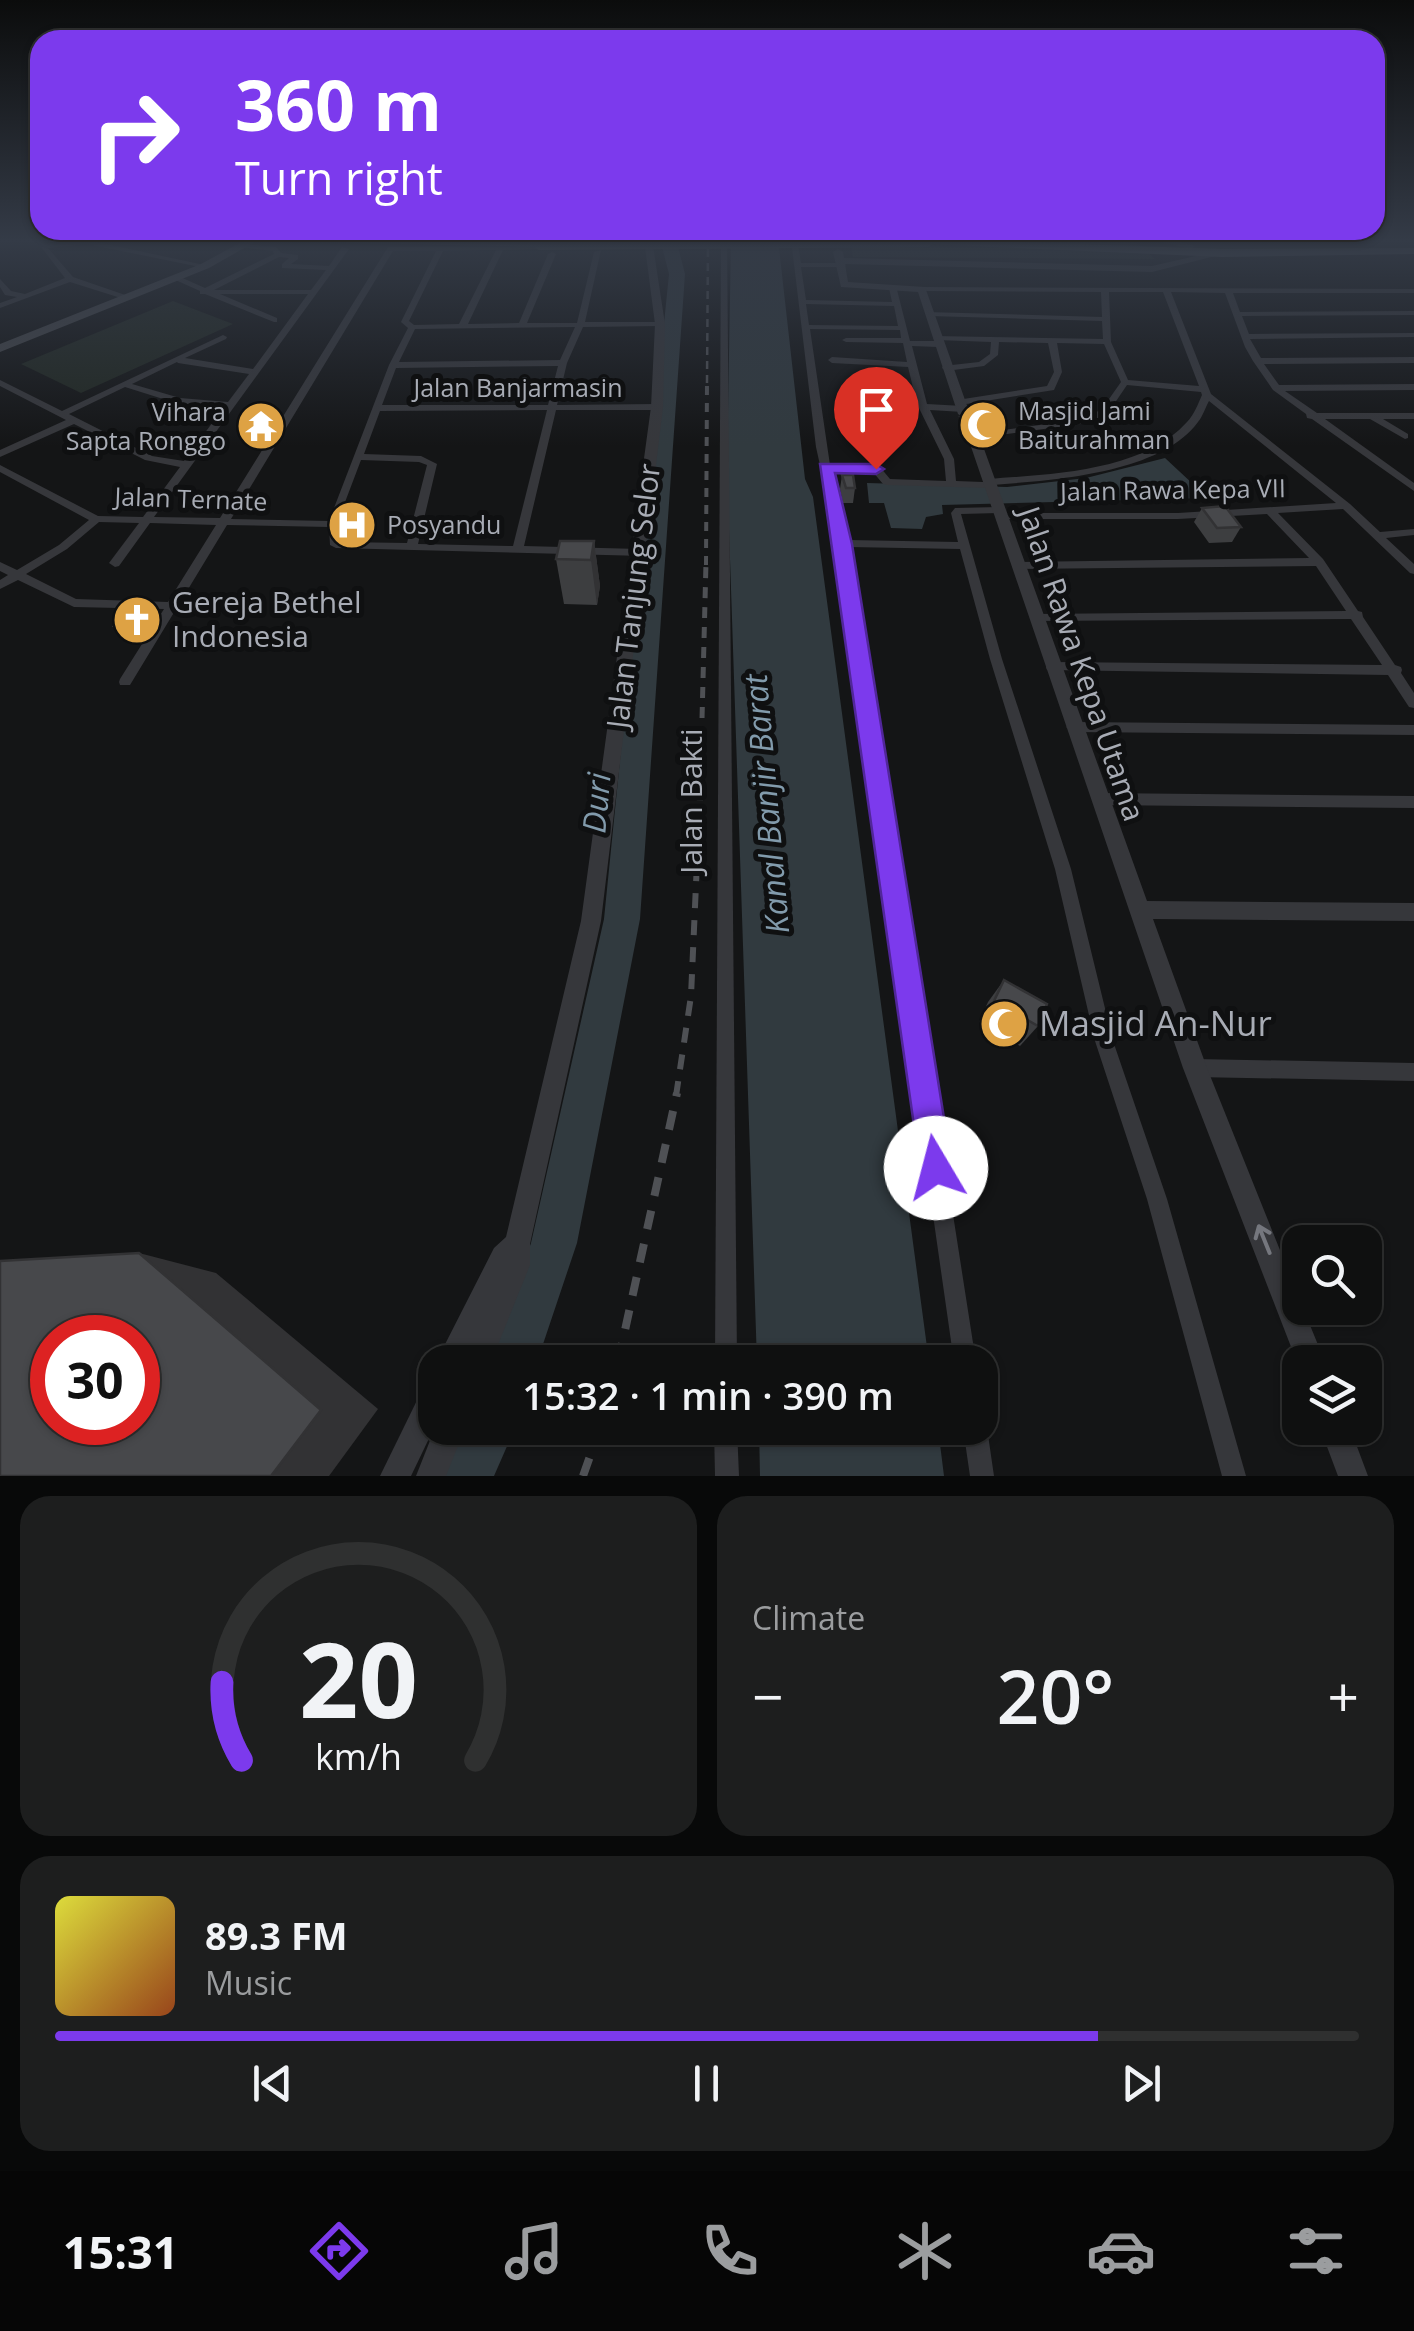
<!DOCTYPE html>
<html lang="en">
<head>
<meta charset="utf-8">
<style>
	body { margin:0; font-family:"Open Sans",sans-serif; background:#1d1e1e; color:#f1f3f6; height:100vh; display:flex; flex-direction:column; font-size:38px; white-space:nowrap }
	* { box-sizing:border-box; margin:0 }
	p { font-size:32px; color:#9b9d9f }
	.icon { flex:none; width:55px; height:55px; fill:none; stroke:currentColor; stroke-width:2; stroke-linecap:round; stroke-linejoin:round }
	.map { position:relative; height:1476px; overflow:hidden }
	.details { display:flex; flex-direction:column; gap:20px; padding:20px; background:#080909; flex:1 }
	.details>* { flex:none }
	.guide { position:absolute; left:30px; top:30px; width:1355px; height:210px; border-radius:30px; box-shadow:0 2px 8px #0004,0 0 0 2px #2f3030; background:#7c3aed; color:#fff; overflow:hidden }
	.fabs { position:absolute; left:1282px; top:1225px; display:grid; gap:20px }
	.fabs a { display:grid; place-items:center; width:100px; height:100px; border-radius:20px; background:#0f1010; box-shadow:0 2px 8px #0004,0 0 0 2px #2f3030; font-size:50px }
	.speed { position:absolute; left:30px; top:1315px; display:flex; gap:20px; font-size:50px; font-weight:700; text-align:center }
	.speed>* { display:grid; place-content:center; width:130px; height:130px; border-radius:50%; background:#0f1010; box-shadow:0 2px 8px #0004,0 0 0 2px #2f3030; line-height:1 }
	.speed .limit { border:15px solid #d22; background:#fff; color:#111 }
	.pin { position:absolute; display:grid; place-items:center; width:85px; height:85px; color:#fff; margin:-102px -42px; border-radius:50% 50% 50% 0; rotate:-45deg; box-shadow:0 0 10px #0007 }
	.pin .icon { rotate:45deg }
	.me { position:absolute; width:110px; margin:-55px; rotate:352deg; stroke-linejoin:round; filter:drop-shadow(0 0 8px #0008) }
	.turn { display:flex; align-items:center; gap:35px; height:210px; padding:0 40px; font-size:45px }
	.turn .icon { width:130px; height:130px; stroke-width:2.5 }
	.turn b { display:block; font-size:70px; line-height:85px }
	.big { font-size:75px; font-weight:600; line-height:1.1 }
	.details .card { flex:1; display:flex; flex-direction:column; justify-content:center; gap:15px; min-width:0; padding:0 35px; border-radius:30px; background:#1d1e1e }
	.details .dial { align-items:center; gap:0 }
	.dial svg { height:260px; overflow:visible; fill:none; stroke:#2f3030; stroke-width:7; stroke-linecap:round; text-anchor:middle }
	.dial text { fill:#f1f3f6; stroke:none }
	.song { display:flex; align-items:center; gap:30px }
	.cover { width:120px; height:120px; border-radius:15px; background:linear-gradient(135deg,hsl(60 70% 55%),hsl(20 70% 35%)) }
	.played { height:10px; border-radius:5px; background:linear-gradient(90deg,#7c3aed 80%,#2f3030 80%) }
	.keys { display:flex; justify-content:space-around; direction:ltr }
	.heat { display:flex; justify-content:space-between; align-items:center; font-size:55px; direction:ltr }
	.details .tiles { flex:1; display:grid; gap:20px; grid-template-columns:1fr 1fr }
	.card:last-child { grid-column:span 2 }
	.trip { position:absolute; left:418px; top:1345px; width:580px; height:100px; border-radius:30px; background:#0f1010; box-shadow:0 2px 8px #0004,0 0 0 2px #2f3030; font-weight:600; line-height:100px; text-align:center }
	.tab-bar { display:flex; height:160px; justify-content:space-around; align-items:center; background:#060606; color:#9b9d9f }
	.tab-bar .icon { width:70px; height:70px }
	.tab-bar .current { color:#7c3aed }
	.tab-bar b { font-size:45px; color:#f1f3f6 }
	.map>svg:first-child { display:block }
	.green { fill:#212822 }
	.water { fill:#313a3f }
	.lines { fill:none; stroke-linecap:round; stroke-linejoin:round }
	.river { fill:#313a3f; fill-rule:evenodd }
	.tertiary-tunnel { stroke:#323336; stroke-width:12; stroke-dasharray:12 6; stroke-linecap:butt }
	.minor { fill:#36373b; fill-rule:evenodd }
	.tertiary { fill:#36373b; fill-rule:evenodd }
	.secondary { fill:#44464a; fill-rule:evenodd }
	.primary { fill:#525459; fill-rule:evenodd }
	.rail-far4 { stroke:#4f5155; stroke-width:2.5; stroke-dasharray:8 6; stroke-linecap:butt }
	.rail-far3 { stroke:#4f5155; stroke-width:4; stroke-dasharray:9 8; stroke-linecap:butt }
	.rail-far2 { stroke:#4f5155; stroke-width:5; stroke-dasharray:11 9; stroke-linecap:butt }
	.rail-far1 { stroke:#4f5155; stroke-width:6; stroke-dasharray:15 12; stroke-linecap:butt }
	.rail { stroke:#4f5155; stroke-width:8; stroke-dasharray:19 15; stroke-linecap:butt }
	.primary-bridge { stroke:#525459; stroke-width:12 }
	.wall { fill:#3d3e40 }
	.shaded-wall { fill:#323234 }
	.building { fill:#47484b; stroke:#323234; stroke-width:2.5; fill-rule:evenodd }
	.oneway { stroke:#75777e }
	.route { fill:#7c3aed; stroke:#51269a; stroke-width:2.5 }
	.labels { text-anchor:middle; stroke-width:10; stroke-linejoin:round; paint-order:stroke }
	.far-street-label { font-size:25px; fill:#a8acb5; stroke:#0f1011 }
	.far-poi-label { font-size:25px; fill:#a8acb5; stroke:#0f1011; text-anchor:start }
	.street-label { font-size:30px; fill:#a8acb5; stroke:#0f1011 }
	.poi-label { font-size:30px; fill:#a8acb5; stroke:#0f1011; text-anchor:start }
	.water-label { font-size:32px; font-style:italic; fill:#829bac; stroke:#0f1011 }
	.near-poi-label { font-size:35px; fill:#a8acb5; stroke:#0f1011; text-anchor:start }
</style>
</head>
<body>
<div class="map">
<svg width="1414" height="1476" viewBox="0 0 1414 1476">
	<rect width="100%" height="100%" fill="#141516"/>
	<g class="green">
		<path d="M850 239H1132L1155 259 853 257Z"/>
		<path d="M173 301 233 324 81 393 21 364Z"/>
	</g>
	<g class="water">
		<path d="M731 239H778L805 479 813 497 929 1362H757L727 470Z"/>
		<path d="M1165 458 1208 498 942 505 943 514 926 517 922 529 891 528 884 503H869L867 483 1007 487 1086 478Z"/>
		<path d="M759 1428H938L944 1476H760Z"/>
	</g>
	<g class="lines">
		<g class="river">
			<path d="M660 239H676L685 274 640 919 577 1243 537 1362H489L531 1243 604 919 669 274Z"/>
			<path d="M464 1428H515L494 1476H441Z"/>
		</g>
		<path class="tertiary-tunnel" d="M964 414 973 435"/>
		<g class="minor">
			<path d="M35 239H41L45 244 87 240 209 266 205 268 87 244 48 248 73 277 131 297 124 299 70 282 0 308V303L17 297 5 295 0 287V279L11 291 25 294 65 278Z"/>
			<path d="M721 239H727L737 1362H715Z"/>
			<path d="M791 239H797L801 263H842L846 265 842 267H801L806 300 892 302 889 288 896 286 910 341H938L942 344 938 347 912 346 927 404 963 406 968 409 963 412 930 410 954 459 956 481 983 482 988 479C1051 474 1142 472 1187 422 1194 415 1198 404 1202 395L1201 392 1127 385 1108 413 1088 423 971 439 969 437 974 434 1083 419 1102 409 1121 382 1104 344 1057 343 1062 372 1054 390 960 405 957 404V400L1047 386 1054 372 1048 343 999 342 998 355 984 366 946 371 942 368 943 366 979 362 990 354 991 342 937 340 933 338 934 336 1103 339 1102 321 929 316H926V312L1102 317 1101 292 922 291H919V287L1414 289V293H1233L1240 312 1414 311V315L1242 316 1249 334 1414 333V337L1250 339 1261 358 1414 357V363L1264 364 1279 385 1414 384V390L1285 391 1317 413H1414V419H1383L1408 434V438L1405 439 1370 419H1325L1414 483V491L1312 419 1307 418 1306 414 1273 390 1253 361 1245 347 1225 293 1171 292 1211 394 1350 504 1380 532 1414 529V535L1386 538 1414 564V574L1410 573 1343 509 1278 513 1323 559 1358 611 1362 612 1363 617 1395 665 1401 667 1402 670 1401 673 1414 693V708L1409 707 1388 675 1047 670 1046 667 1052 662 1382 665 1351 619 1032 621 1030 618 1036 614 1346 611 1316 566 1015 569V563L1019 562 1309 558 1267 514 1178 519H1001L996 516 1001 513H1178L1336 503 1209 401C1205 408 1203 416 1198 422 1160 474 1053 480 993 485L988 488 887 485 883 484 873 472 832 471 848 540 958 542 951 513 955 508 999 507 1004 510 999 513 961 514 1002 659 1071 869 1113 1041 1167 1199 1246 1476H1222L1147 1199 1095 1041 1055 869 990 659 960 549 849 547 976 1362H954L837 543 816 447ZM1109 292H1163L1199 386 1128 380 1111 342ZM806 304 894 306 898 326 809 325ZM810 329 900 330 901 338H846L842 340 846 342 903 343 907 362 832 357 828 360 832 363 908 367 917 404 944 459 946 481 890 479 880 467 876 466 830 465Z"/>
			<path d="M242 244 276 247 281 253 298 255V259L291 264 329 266 342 247 349 249 154 517 220 518 388 247 552 246 554 249 503 250 468 324 519 323 548 254 552 252 556 254 527 323H577L594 252 601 250 585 322H660L664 324 660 326 583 327 567 363 557 405 657 404 662 407 657 410H556L524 546 640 549 646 553 644 556 336 548 330 545 329 527 227 525 130 685H120L119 682 120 679 164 609 74 607 18 580 0 589V580L8 575 0 571V562L17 570 59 545 89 520 0 472V465L98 516 143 517 180 467 145 460 74 424 0 457V450L66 420 0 386V380L62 411 223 335 227 337 226 339 185 358 253 369 308 294H220L277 318V322H274L205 294H200V291L171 278 178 276 205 288 274 254 273 251 240 247ZM496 250 459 324 414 325 409 321 443 251ZM393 251H436L401 322 408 328 389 365 329 521 231 519ZM279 257 289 258 282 264V268L326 270 311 290H214ZM575 327 560 360 399 362 415 329ZM177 362 178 363 249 374 228 402 180 398 132 384ZM558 366 548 405H382L396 368ZM125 387 179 404 224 407 184 461 152 456 69 414ZM547 410 513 546 418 544 437 464 421 456 364 454 380 411ZM361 460 419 462 427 465 407 543 341 542 339 518ZM99 522 139 523 109 563 115 567 119 566 150 523 216 525 168 602 76 599 26 574 67 549Z"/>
			<path d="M1073 722 1414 725V735L1073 732 1066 727Z"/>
			<path d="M1099 793 1414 796V808L1099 805 1094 803 1092 799 1094 795Z"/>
			<path d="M1195 1059 1414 1063V1081L1195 1077 1189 1074 1186 1068 1189 1062Z"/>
			<path d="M980 1418 983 1420 987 1428 994 1476H970L963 1428H980Z"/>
			<path d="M714 1428H737L739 1476H715Z"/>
		</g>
		<g class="tertiary">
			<path d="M644 239H652L665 324 663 407 601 921 530 1244V1265L491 1362H436L494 1248 506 1237 581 921 651 407 655 324Z"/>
			<path d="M1149 239H1168L1195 246 1191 249Z"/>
			<path d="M838 249 843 252 844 258 1152 266 1222 250 1227 253 1152 272 845 264 848 282 925 287 970 414 964 418 958 414 918 292 841 287 833 252Z"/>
			<path d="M969 432 979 435 1147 901 1414 903V921L1153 919 1207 1068 1300 1300V1308H1303L1325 1362H1300V1370L1183 1068 967 435Z"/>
			<path d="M435 1380V1426L411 1476H380L425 1384Z"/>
			<path d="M435 1428H465L446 1476H416Z"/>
			<path d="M1320 1428H1350L1368 1476H1338Z"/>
		</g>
		<path class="secondary" d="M247 239H260L209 268 0 352V344L201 264Z"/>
		<g class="primary">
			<path d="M301 239 540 241 546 244 540 247 307 242Z"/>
			<path d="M923 239 1222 249 1414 248V254L1222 257 927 244Z"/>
		</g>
		<path class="rail-far4" d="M707 383 708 239"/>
		<path class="rail-far3" d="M706 565 707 380"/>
		<path class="rail-far2" d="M700 798 706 562"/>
		<path class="rail-far1" d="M676 1096 691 996 700 795"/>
		<g class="rail">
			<path d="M618 1362 677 1093"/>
			<path d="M583 1476 600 1428"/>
		</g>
		<path class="primary-bridge" d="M540 244 927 241"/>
	</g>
	<g class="wall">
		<path d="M842 475 855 488 853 503H843L840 489Z"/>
		<path d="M1202 508 1241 527 1232 542 1209 543 1194 522Z"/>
		<path d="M366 521 360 537 344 538 341 530Z"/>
		<path d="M594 541 600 586 597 605 564 604 556 559Z"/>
		<path d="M145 605 150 612 135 634H119L114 626Z"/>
		<path d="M1004 980 1038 1026 1020 1046 979 1022 988 1002Z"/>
	</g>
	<g class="shaded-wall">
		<path d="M363 514 366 521 360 537 357 530Z"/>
		<path d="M594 541 600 586 597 605 591 560Z"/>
		<path d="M145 605 150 612 135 634 129 627Z"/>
		<path d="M139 1253 216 1273 378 1409 329 1476H271Z"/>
	</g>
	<g class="building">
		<path d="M842 475H853L855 488H846Z"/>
		<path d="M1225 506 1241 527 1217 528 1202 508Z"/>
		<path d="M363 514 357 530H341L343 515Z"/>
		<path d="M560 541H594L591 560 556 559Z"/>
		<path d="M129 605H145L129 627 114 626Z"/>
		<path d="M1004 980 1047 1004 1038 1026 994 1001Z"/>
		<path d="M139 1253 321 1410 271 1476H0V1261ZM52 1338H138V1422H52Z"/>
	</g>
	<defs><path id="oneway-shaft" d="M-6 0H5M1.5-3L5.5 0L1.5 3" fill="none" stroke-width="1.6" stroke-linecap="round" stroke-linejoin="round" transform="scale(2.5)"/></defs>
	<use class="oneway" href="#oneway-shaft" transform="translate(1264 1239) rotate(-112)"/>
	<linearGradient id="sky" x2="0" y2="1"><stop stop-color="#0b0c0c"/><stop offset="0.54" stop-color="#343b47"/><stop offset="1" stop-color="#343b47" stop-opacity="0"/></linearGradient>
	<rect width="1414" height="446" fill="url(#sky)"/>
	<path class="route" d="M820 464H876L884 469 876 474 835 473 852 544 952 1168 947 1179 936 1184 924 1179 920 1168Z"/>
	<defs>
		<g id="mosque-disc" transform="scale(2.5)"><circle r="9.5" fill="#dea244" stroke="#0f1011"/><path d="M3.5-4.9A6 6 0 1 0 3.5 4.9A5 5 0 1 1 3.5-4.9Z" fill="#fff"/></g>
		<g id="temple-disc" transform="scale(2.5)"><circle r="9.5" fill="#dea244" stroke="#0f1011"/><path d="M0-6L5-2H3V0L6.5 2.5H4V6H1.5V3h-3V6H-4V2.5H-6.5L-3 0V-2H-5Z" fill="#fff"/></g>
		<g id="hospital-disc" transform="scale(2.5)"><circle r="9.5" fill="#dea244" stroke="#0f1011"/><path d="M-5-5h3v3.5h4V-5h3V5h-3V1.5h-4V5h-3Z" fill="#fff"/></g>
		<g id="church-disc" transform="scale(2.5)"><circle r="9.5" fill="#dea244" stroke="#0f1011"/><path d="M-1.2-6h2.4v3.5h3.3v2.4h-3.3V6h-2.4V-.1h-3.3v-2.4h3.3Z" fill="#fff"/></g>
	</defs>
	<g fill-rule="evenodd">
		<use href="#mosque-disc" x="983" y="425"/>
		<use href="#temple-disc" x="261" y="426"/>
		<use href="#hospital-disc" x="352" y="525"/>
		<use href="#church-disc" x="137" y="620"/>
		<use href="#mosque-disc" x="1004" y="1024"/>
	</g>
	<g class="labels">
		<g class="far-street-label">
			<text x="518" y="397">Jalan Banjarmasin</text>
			<text transform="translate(1173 490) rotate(-1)" y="9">Jalan Rawa Kepa VII</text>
			<text transform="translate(191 499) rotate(2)" y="9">Jalan Ternate</text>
		</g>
		<g class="far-poi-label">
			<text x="1018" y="420">Masjid Jami<tspan x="1018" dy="29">Baiturahman</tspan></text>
			<text x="226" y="421" text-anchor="end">Vihara<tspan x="226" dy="29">Sapta Ronggo</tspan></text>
			<text x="387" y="534">Posyandu</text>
		</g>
		<g class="street-label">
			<text transform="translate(634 596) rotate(-83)" y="10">Jalan Tanjung Selor</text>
			<text transform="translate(1081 664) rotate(71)" y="10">Jalan Rawa Kepa Utama</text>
			<text transform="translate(692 801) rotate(-90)" y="10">Jalan Bakti</text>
		</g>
		<g class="poi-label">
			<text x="172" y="613">Gereja Bethel<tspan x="172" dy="34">Indonesia</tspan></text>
		</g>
		<g class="water-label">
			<text transform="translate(597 803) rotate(-85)" y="11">Duri</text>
			<text transform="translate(767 804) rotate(-95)" y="11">Kanal Banjir Barat</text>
		</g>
		<g class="near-poi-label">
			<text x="1039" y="1036">Masjid An-Nur</text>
		</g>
	</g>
</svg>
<div class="fabs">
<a><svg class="icon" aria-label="search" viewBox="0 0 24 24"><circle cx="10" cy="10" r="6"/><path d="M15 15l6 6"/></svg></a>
<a><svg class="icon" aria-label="layers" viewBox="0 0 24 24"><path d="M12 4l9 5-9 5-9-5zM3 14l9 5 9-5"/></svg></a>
</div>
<div class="speed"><div class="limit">30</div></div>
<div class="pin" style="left:876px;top:469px;background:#d93025"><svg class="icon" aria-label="arrive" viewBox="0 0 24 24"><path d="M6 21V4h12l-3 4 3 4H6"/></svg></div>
<svg class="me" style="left:936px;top:1168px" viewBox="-20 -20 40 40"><circle r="19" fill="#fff"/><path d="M0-13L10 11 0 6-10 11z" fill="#7c3aed"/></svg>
<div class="trip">15:32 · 1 min · 390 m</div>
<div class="guide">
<div class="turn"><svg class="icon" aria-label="right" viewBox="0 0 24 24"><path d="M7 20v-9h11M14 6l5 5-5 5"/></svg><div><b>360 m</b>Turn right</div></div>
</div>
</div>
<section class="details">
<div class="tiles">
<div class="card dial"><svg viewBox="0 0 100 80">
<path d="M14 69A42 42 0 1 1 86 69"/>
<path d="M14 69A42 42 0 0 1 8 45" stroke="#7c3aed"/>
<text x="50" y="56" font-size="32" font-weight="700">20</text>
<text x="50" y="72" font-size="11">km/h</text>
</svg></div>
<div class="card"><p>Climate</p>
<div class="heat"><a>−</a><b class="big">20°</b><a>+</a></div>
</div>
<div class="card">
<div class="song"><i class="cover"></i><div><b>89.3 FM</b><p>Music</p></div></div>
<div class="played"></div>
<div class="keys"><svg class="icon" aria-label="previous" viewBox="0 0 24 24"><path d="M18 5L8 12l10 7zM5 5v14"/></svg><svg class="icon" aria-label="pause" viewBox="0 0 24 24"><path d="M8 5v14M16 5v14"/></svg><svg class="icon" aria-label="next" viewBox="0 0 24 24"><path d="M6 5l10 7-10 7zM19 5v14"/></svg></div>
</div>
</div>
</section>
<nav class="tab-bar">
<b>15:31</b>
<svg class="icon current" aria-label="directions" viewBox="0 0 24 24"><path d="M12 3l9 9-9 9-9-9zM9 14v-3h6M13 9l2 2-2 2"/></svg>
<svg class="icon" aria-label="music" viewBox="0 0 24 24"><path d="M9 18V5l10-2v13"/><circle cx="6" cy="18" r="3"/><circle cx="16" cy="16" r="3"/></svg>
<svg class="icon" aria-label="phone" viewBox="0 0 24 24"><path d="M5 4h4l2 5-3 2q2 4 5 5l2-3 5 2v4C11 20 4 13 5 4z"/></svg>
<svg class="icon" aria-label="climate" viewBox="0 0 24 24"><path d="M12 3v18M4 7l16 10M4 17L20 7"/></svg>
<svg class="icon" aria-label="car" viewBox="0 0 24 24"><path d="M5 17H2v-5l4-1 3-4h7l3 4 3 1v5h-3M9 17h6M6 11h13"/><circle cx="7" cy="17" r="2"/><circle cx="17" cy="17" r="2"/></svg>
<svg class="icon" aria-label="filters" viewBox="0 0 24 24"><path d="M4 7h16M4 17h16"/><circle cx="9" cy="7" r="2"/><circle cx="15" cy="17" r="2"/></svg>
</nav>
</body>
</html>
